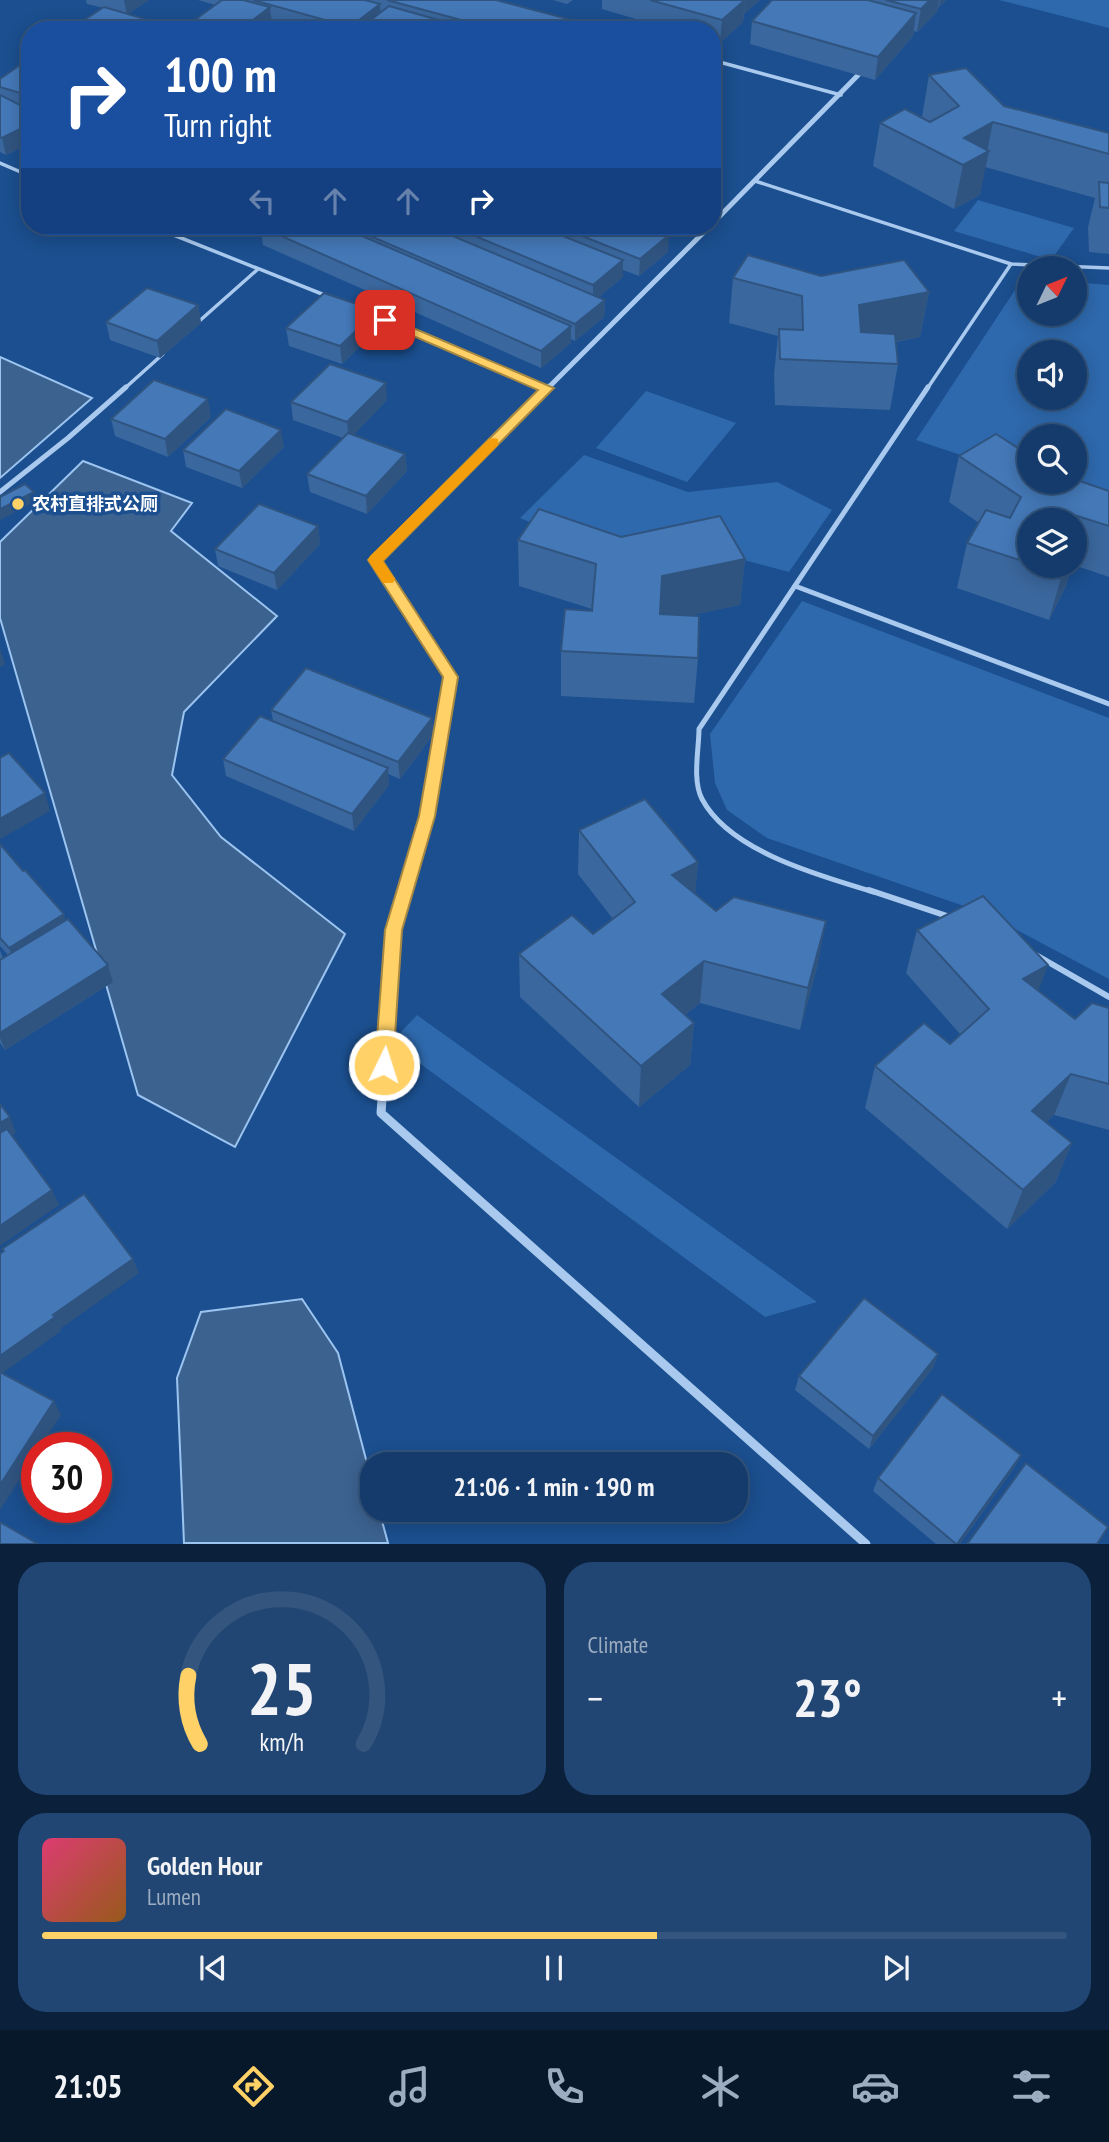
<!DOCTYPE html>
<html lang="en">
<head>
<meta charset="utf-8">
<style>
	body { margin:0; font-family:"PT Sans Narrow","Noto Sans SC",sans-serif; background:#214673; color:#f1f3f6; height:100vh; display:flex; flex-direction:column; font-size:26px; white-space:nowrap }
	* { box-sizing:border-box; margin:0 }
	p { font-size:23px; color:#9dadc1 }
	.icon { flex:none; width:38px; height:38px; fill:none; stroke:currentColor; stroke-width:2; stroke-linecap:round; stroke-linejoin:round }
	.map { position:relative; height:1544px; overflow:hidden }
	.details { display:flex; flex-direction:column; gap:18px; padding:18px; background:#0b203b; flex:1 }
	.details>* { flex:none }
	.guide { position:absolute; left:21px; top:21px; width:700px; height:214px; border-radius:28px; box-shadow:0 4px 18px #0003,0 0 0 2px #33557e; background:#1a4fa0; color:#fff; overflow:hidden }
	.needle { width:46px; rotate:47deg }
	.tools { position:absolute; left:1017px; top:256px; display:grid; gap:14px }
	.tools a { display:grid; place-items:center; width:70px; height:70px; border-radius:50%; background:#143b6b; box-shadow:0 4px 18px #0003,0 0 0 2px #33557e; font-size:35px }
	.speed { position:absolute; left:21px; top:1432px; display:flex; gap:14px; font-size:35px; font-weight:700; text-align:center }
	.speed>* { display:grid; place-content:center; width:91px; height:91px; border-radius:50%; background:#143b6b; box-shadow:0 4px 18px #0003,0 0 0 2px #33557e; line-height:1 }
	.speed .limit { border:10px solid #d22; background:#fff; color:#111 }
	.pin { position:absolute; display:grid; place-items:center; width:60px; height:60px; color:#fff; margin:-30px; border-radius:14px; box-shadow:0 4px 10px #0006 }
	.me { position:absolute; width:77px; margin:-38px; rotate:4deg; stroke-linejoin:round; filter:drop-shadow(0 0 5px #0008) }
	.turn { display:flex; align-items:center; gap:24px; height:147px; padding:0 28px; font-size:32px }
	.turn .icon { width:91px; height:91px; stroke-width:2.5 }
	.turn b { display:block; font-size:49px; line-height:60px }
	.lanes { display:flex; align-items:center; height:66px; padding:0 28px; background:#0003; justify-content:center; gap:35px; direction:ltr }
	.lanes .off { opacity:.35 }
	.big { font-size:52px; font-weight:700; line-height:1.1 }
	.details .widget { flex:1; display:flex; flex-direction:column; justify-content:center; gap:10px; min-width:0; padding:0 24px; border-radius:28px; background:#214673 }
	.details .dial { align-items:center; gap:0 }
	.dial svg { height:182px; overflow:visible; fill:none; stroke:#33557e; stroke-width:7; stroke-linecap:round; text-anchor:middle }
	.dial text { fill:#f1f3f6; stroke:none }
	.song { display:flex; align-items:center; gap:21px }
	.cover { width:84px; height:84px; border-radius:10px; background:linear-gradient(135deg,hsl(340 70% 55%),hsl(30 70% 35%)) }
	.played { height:7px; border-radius:4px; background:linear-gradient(90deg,#ffd166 60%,#33557e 60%) }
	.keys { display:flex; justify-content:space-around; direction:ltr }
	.heat { display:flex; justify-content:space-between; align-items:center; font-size:38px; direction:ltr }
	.details .tiles { flex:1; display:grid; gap:18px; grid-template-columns:1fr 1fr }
	.widget:last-child { grid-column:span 2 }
	.trip { position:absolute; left:360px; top:1452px; width:388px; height:70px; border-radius:28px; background:#143b6b; box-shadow:0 4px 18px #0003,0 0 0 2px #33557e; font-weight:700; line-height:70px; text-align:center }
	.tabs { display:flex; height:112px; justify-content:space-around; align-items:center; background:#08182b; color:#9dadc1 }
	.tabs .icon { width:49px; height:49px }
	.tabs .current { color:#ffd166 }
	.tabs b { font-size:32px; color:#f1f3f6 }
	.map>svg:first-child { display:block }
	.green { fill:#2e69ad; fill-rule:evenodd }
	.water { fill:#3c6290; stroke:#9cc4f0; stroke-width:2 }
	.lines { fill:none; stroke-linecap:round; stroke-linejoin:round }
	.lane-far2 { stroke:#a9c9ee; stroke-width:3.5 }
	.lane-far1 { stroke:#a9c9ee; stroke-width:5 }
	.lane { stroke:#a9c9ee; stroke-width:6 }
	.street-far2 { stroke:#a9c9ee; stroke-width:5 }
	.street-far1 { stroke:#a9c9ee; stroke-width:6 }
	.street { stroke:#a9c9ee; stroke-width:9 }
	.wall { fill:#3a679d }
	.shaded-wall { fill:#305480 }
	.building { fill:#4478b7; stroke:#305480; stroke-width:2 }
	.route { fill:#ffd166; stroke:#a68842; stroke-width:2 }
	.slow { fill:#f59e0b }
	.poi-dot { fill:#ffd166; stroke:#1b4f8f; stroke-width:2.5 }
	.labels { text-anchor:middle; stroke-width:7; stroke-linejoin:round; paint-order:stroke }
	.poi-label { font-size:18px; font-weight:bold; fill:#fff; stroke:#1b4f8f; text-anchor:start }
</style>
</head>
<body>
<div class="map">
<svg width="1109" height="1544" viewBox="0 0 1109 1544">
	<rect width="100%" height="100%" fill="#1b4f8f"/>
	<g class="green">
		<path d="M999 0H1109V28Z"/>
		<path d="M978 200 1074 228 1051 260 954 231Z"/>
		<path d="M1023 278H1029V313H1074L1075 282 1109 285V505L1074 481V436H1029V478L916 440ZM1029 352H1074V397H1029Z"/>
		<path d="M646 391 736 423 687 482 596 448Z"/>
		<path d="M584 455 688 492 777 482 832 510 789 572 744 560 603 553 520 518Z"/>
		<path d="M802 601 1109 718V979L987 914 767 838 727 810 715 783 710 734Z"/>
		<path d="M417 1015 817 1302 765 1317 422 1065 405 1049 401 1032Z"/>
	</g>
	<g class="water">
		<path d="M0 357 92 398 0 478Z"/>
		<path d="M83 461 192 503 171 531 277 616 184 712 172 775 221 837 345 934 235 1147 138 1095 0 618V542Z"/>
		<path d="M302 1299 338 1353 373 1486V1510H379L388 1543H184L177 1378 201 1312Z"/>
	</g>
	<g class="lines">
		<g class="lane-far2">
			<path d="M712 60 841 95"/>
			<path d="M0 163 30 176"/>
			<path d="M755 181 1011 264 1109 268"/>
			<path d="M151 226 327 296"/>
			<path d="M372 314 547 388"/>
			<path d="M196 324 258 269"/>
			<path d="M124 389 163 354"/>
			<path d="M927 389 1011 264"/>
		</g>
		<g class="lane-far1">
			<path d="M0 492 68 438 126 387"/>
			<path d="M795 586 1109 704"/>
			<path d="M874 892C821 876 730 852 702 799 692 780 699 749 699 729L928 387"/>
		</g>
		<g class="lane">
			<path d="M869 890 950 917"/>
			<path d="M1036 955 1109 997"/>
		</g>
		<g class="street-far2">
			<path d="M712 224 865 68"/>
			<path d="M547 389 710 226"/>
		</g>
		<path class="street-far1" d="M405 892 427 816 451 677 375 560 548 387"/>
		<path class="street" d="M406 890 394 931 381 1113 866 1544"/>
	</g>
	<g class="wall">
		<path d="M86 0H149L128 14 87 4Z"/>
		<path d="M198 0H496L610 30H303L272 21V24L264 30H198L196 19 215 5Z"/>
		<path d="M553 0H573L567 4Z"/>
		<path d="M602 0H760L744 14 743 22 720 43 712 41V30H673L602 9Z"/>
		<path d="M772 0H946L938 8 937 12 917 32 914 31 913 36 875 80 750 44 752 21Z"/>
		<path d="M30 58V143L6 155 0 152V79Z"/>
		<path d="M929 75 1004 106 1109 133V254L1089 252 1088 227 1095 198 985 167 980 195 954 209 873 166 880 123 922 117Z"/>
		<path d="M263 226H429L432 227V226H645L668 252 639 276 623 270V277L599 297 605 300 604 317 575 341 571 339V343L541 368 263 245 261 227Z"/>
		<path d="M647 226H689L675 237Z"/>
		<path d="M821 276 929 292 920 337 896 342 898 364 890 410 775 405 774 374 778 336 729 323 733 278Z"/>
		<path d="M198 305 201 323 160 358 110 340 106 322Z"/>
		<path d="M286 328H379L342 364 289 346Z"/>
		<path d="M387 400 353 435 405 454 407 471 367 514 310 492 307 474 343 438 293 420 291 402Z"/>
		<path d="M211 417 168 457 115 436 111 419Z"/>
		<path d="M284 447 242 488 186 467 183 450Z"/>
		<path d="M959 456 1029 481 1109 491V577L1074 565V520H1029V565H1072L1066 586 1049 620 957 588 967 543 979 523 949 502Z"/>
		<path d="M318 526 320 544 277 590 218 566 215 549Z"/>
		<path d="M621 537 745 559 740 605 690 615 698 658 694 703 561 696V651L592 611V609L519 586 518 540Z"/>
		<path d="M271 710 432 718 433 735 400 779 388 774 389 785 354 831 226 776 223 759 273 721Z"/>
		<path d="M579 830 698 862 695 894 716 911 818 964 800 1030 700 1003 685 1015 694 1023 690 1065 639 1107 520 997 519 954 593 934 613 919 578 874Z"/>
		<path d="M0 844 65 920 108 965 113 982 5 1050 0 1043V950L3 958 8 955 0 946Z"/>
		<path d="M917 930 1038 991 1075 1019 1109 1008V1130L1054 1115 1046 1122 1072 1143 1055 1183 1007 1229 865 1108 875 1066 950 1044 960 1034 906 973Z"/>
		<path d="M938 1354 933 1368 869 1449 795 1390 799 1376Z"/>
		<path d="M1021 1455 1014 1468 960 1544H936L873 1491 878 1478Z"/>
	</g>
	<g class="shaded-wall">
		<path d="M124 0H149L127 15Z"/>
		<path d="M745 0H760L744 14Z"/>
		<path d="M745 0 743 22 720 43 722 20Z"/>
		<path d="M930 0H939L937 12 917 32 921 9Z"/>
		<path d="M940 0H946L938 8Z"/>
		<path d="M380 4 381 20 359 30H350V27Z"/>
		<path d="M270 7 272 24 264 30H240Z"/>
		<path d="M916 13 913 36 875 80 878 57Z"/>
		<path d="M145 19 147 30H129Z"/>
		<path d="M993 122 987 152 989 151 980 195 954 209 963 165 964 138Z"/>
		<path d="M30 124V143L6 155 2 138Z"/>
		<path d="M676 226H689L675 237Z"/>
		<path d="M669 235 668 252 639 276 640 259Z"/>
		<path d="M623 260V277L593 302V285Z"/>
		<path d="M929 292 920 337 852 350 859 305Z"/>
		<path d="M605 300 604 317 575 341V324Z"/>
		<path d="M198 305 201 323 160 358 157 341Z"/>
		<path d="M377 311 379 328 342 364 340 346Z"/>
		<path d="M571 326V343L541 368V351Z"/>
		<path d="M386 383 387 400 349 440 347 422Z"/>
		<path d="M208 399 211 417 168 457 165 439Z"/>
		<path d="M281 430 284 447 242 488 239 471Z"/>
		<path d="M405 454 407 471 367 514 366 496Z"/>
		<path d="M34 492 37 501 0 520V509Z"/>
		<path d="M318 526 320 544 277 590 274 573Z"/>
		<path d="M745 559 740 605 659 622 662 576Z"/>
		<path d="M1067 565H1072L1066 586 1049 620 1062 574Z"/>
		<path d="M0 648 5 664 0 667Z"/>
		<path d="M432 718 433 735 400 779 398 762Z"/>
		<path d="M388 768 389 785 354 831 352 814Z"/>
		<path d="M45 793 50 811 0 839V819Z"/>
		<path d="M698 862 694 906 672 875Z"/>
		<path d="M64 914 69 931 15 964 9 948Z"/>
		<path d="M826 921 818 964 800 1030 808 988Z"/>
		<path d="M704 961 700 1003 658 1036 662 994Z"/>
		<path d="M108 965 113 982 5 1050 0 1038V1033Z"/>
		<path d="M1048 965 1032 1008 1023 979Z"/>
		<path d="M694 1023 690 1065 639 1107 641 1066Z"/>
		<path d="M1071 1074 1054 1115 1016 1151 1032 1111Z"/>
		<path d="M10 1117 16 1133 0 1143V1123Z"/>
		<path d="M1072 1143 1055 1183 1007 1229 1023 1190Z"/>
		<path d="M52 1190 59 1205 0 1246V1226Z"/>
		<path d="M133 1259 139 1273 60 1329 61 1331 0 1375V1356L53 1315Z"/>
		<path d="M938 1354 933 1368 869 1449 873 1436Z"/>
		<path d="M54 1401 61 1415 40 1447H37V1452L0 1510V1485Z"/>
		<path d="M1021 1455 1014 1468 960 1544H957Z"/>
	</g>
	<g class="building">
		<path d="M222 0H243L270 7 240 30H234L196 19Z"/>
		<path d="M253 0H365L380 4 350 27Z"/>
		<path d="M387 0H496L610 30H498Z"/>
		<path d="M650 0H745L722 20Z"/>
		<path d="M772 0H868L916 13 878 57 752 21Z"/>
		<path d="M886 0H930L921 9Z"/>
		<path d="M389 6 474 30 359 29Z"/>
		<path d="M104 7 145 19 129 30H69Z"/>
		<path d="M30 58V96L0 87V79Z"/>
		<path d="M966 68 1004 106 1109 133V154L993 122 964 138 989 151 963 165 880 123 905 109 930 122 959 106 929 75Z"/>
		<path d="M0 95 30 110V124L2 138 0 137Z"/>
		<path d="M1099 182 1109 183V208L1100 207Z"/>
		<path d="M263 226H339L571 326 541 351 261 227Z"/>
		<path d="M347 226H429L605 300 575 324Z"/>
		<path d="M451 226H538L623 260 593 285Z"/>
		<path d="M557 226H645L669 235 640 259Z"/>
		<path d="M748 255 821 276 904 260 929 292 859 305 861 332 895 334 898 364 780 359 779 329 803 330 802 296 733 278Z"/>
		<path d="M147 288 198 305 157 341 106 322Z"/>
		<path d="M324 293 377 311 340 346 286 328Z"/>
		<path d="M330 364 386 383 347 422 291 402Z"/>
		<path d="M154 380 208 399 165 439 111 419Z"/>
		<path d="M226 409 281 430 239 471 183 450Z"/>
		<path d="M348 433 405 454 366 496 307 474Z"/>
		<path d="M996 434 1029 455V481H1074V479L1109 491V526L1074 515 1071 520H1029V563L967 543 986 510 1010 518 1021 497 959 456Z"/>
		<path d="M25 484 34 492 0 509V497Z"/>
		<path d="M259 504 318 526 274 573 215 549Z"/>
		<path d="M539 509 621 537 720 516 745 559 662 576 660 614 699 616 698 658 561 651 565 609 592 611 596 564 518 540Z"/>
		<path d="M1074 539 1079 541 1074 550Z"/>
		<path d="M1036 565H1067L1062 574Z"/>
		<path d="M306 668 432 718 398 762 271 710Z"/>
		<path d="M260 716 388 768 352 814 223 759Z"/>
		<path d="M9 753 45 793 0 819V758Z"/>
		<path d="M645 799 698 862 672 875 716 911 734 897 826 921 808 988 704 961 662 994 694 1023 641 1066 519 954 572 915 593 934 635 902 579 830Z"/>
		<path d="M0 844 23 871 25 870 64 914 9 948 0 938Z"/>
		<path d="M983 896 1048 965 1023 979 1075 1019 1092 1003 1109 1008V1084L1071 1074 1032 1111 1072 1143 1023 1190 875 1066 924 1023 950 1044 989 1009 917 930Z"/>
		<path d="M68 919 108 965 0 1033V960Z"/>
		<path d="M0 1104 10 1117 0 1123Z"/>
		<path d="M7 1129 52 1190 0 1226V1133Z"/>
		<path d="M84 1194 133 1259 53 1315 55 1317 0 1356V1254L4 1251 2 1249Z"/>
		<path d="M864 1298 938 1354 873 1436 799 1376Z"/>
		<path d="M0 1372 54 1401 0 1485Z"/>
		<path d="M942 1394 1021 1455 957 1544H956L878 1478Z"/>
		<path d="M1026 1463 1108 1527 1097 1544H967Z"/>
		<path d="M0 1522 38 1544H0Z"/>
	</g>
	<path class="route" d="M385 316 554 388 383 561 458 677 435 816 402 930 393 1065 391 1070 384 1072 378 1070 375 1065 385 930 419 816 443 677 368 560 538 390 381 322 379 320Z"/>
	<path class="slow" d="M494 438 498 439V445L383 561 395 579 393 583H383L368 560 370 556 489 439Z"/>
	<circle class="poi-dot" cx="18" cy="504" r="7"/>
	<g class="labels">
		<g class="poi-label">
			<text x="32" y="510">农村直排式公厕</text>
		</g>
	</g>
</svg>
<div class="tools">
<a><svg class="needle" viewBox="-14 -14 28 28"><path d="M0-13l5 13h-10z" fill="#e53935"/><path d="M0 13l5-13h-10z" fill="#9dadc1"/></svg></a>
<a><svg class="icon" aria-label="sound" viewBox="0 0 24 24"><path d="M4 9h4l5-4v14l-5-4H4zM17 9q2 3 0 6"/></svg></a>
<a><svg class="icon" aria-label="search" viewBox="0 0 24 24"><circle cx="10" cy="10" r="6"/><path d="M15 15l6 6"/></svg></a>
<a><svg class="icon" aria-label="layers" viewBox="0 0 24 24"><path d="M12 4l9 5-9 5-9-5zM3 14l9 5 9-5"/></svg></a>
</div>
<div class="speed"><div class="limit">30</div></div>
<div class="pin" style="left:385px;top:320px;background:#d93025"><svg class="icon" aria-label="arrive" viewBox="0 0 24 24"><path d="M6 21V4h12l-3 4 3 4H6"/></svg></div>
<svg class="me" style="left:384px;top:1065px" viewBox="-20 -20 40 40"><circle r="17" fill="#ffd166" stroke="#fff" stroke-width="3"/><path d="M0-11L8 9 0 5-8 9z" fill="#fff"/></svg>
<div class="trip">21:06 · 1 min · 190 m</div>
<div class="guide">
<div class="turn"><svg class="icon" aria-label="right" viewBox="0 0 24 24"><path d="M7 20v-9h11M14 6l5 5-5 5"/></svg><div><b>100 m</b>Turn right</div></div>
<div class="lanes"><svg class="icon off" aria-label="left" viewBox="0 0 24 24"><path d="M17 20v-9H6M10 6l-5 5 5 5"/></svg><svg class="icon off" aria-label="ahead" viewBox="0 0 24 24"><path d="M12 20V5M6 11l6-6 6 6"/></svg><svg class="icon off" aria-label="ahead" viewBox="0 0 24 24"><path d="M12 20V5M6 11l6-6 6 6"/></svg><svg class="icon" aria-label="right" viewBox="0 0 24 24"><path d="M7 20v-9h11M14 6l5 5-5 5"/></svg></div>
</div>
</div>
<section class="details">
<div class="tiles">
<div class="widget dial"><svg viewBox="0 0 100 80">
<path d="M14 69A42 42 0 1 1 86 69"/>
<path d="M14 69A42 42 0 0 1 9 39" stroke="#ffd166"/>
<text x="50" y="56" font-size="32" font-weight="700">25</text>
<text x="50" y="72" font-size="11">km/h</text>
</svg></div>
<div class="widget"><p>Climate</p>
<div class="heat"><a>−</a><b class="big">23°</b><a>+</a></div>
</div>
<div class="widget">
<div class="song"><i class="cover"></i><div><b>Golden Hour</b><p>Lumen</p></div></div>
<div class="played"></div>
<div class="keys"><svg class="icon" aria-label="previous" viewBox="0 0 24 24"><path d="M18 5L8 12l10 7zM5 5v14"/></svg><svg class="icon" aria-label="pause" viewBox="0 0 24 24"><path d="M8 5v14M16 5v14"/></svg><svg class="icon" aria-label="next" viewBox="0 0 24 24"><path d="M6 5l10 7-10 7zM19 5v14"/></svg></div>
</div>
</div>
</section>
<nav class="tabs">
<b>21:05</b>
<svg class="icon current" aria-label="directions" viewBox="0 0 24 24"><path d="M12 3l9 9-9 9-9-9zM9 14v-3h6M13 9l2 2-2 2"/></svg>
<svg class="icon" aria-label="music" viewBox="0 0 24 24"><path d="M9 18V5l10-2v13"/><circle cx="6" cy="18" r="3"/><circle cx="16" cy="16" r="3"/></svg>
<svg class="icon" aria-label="phone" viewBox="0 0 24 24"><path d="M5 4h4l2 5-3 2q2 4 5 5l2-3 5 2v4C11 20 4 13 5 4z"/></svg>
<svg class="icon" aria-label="climate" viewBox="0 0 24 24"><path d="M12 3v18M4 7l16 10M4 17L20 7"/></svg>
<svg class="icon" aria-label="car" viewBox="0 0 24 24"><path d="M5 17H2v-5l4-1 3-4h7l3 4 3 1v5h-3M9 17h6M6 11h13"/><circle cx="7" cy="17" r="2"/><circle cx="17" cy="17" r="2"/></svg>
<svg class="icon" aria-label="filters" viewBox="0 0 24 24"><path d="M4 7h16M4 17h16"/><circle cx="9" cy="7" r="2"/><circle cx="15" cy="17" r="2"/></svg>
</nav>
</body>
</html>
